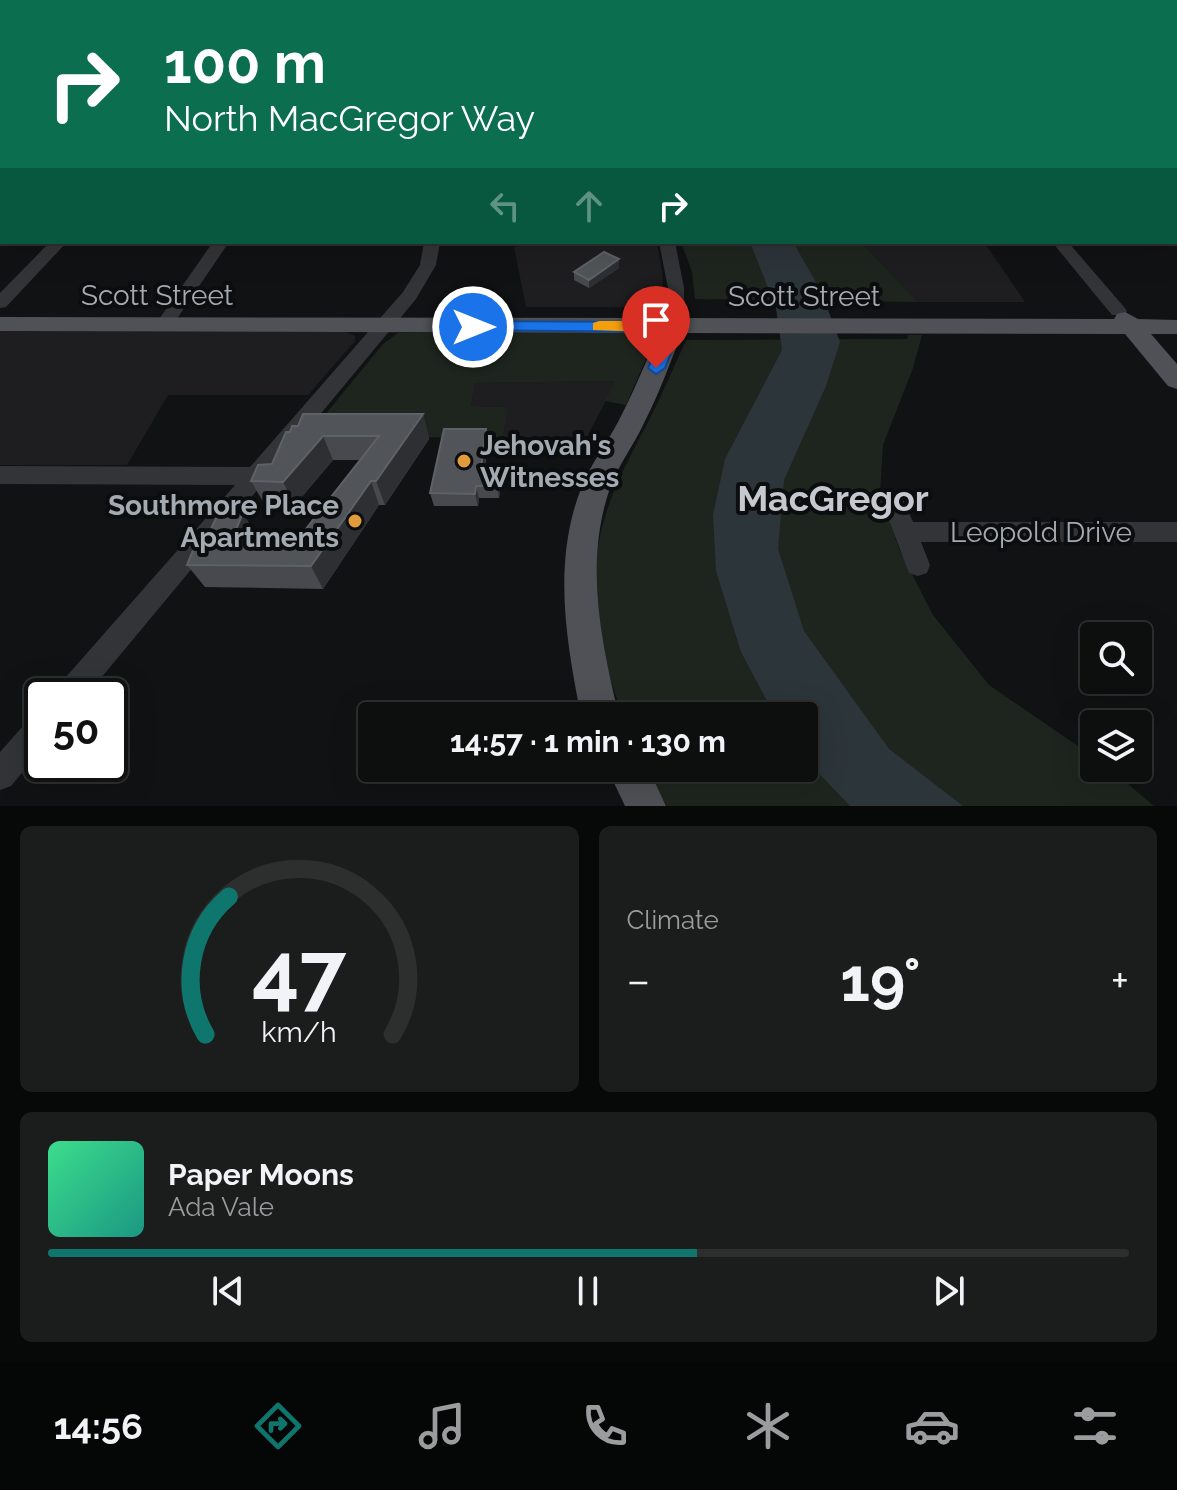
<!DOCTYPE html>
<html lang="en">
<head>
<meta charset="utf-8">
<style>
	body { margin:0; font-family:Raleway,sans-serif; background:#1b1c1c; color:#f1f3f6; height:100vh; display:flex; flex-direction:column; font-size:30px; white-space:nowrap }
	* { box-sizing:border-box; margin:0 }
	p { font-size:26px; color:#9a9c9e }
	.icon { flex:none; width:44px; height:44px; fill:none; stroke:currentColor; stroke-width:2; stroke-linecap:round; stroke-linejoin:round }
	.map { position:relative; height:806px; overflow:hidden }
	.side { display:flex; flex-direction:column; gap:20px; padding:20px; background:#070808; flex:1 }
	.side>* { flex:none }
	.guide { position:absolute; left:0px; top:0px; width:1178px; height:244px; box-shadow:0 8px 32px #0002,0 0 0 2px #2d2e2e; background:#0b6e4f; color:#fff; overflow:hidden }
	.tools { position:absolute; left:1080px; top:622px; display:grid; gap:16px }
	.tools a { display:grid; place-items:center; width:72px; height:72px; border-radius:8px; background:#0d0e0e; box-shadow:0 8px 32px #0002,0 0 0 2px #2d2e2e; font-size:40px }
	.speed { position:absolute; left:24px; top:678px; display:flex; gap:16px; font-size:40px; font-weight:700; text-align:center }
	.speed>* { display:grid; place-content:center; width:104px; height:104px; border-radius:50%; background:#0d0e0e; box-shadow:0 8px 32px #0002,0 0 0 2px #2d2e2e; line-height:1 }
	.speed .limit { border:4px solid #111; border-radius:12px; background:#fff; color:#111 }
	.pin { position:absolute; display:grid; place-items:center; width:68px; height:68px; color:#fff; margin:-82px -34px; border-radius:50% 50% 50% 0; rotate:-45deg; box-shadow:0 0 8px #0007 }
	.pin .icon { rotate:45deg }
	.me { position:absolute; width:88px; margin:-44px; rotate:90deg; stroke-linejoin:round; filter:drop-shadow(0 0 6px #0008) }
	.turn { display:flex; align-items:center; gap:28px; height:168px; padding:0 32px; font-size:36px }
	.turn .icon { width:104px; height:104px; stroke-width:2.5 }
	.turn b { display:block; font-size:56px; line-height:68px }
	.lanes { display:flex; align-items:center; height:76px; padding:0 32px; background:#0003; justify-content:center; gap:40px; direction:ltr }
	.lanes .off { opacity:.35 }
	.big { font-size:60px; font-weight:700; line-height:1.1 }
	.side .card { flex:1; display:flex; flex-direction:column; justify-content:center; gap:12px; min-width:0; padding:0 28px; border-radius:12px; background:#1b1c1c }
	.side .dial { align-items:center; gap:0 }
	.dial svg { height:208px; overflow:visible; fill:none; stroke:#2d2e2e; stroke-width:7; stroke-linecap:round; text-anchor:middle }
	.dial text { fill:#f1f3f6; stroke:none }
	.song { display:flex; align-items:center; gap:24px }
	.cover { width:96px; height:96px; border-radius:12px; background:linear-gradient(135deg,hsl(150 70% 55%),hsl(170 70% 35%)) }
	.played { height:8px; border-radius:4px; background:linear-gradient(90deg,#0f766e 60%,#2d2e2e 60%) }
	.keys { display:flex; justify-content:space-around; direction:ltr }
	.heat { display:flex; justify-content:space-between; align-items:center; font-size:44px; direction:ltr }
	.side .tiles { flex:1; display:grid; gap:20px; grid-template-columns:1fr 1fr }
	.card:last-child { grid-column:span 2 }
	.trip { position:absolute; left:358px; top:702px; width:460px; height:80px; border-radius:8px; background:#0d0e0e; box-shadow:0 8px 32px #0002,0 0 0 2px #2d2e2e; font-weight:700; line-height:80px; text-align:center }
	.dock { display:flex; height:128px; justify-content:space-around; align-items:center; background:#050606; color:#9a9c9e }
	.dock .icon { width:56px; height:56px }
	.dock .active { color:#0f766e }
	.dock b { font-size:36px; color:#f1f3f6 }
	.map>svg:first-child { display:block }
	.built { fill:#1e1e20 }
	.green { fill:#1e251e }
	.water { fill:#2c353a }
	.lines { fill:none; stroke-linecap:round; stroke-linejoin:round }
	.minor { fill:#333437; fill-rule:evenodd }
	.major { fill:#4f5156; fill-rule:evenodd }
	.wall { fill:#47494e }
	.shaded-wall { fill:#2d2f32 }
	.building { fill:#515458; stroke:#5e6166; stroke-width:2 }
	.route { fill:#1a73e8; stroke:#114b97; stroke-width:2 }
	.slow { fill:#f59e0b }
	.poi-dot { fill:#e19b3b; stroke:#0c0d0e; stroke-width:3 }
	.labels { text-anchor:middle; stroke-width:8; stroke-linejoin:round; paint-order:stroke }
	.street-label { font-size:28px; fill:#a4aab2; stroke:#0c0d0e }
	.poi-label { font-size:28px; font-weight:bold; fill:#a4aab2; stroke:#0c0d0e; text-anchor:start }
	.district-label { font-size:36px; font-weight:bold; fill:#c5c8cf; stroke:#0c0d0e }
</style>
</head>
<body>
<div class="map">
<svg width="1177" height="806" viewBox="0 0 1177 806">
	<rect width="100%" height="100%" fill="#111213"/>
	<g class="built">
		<path d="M552 242H657L663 279 661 301 639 307H526L514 247Z"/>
		<path d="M861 242H984L1025 302H918Z"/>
		<path d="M0 331 346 332 355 336V341L308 395H168L127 465H0Z"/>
		<path d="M616 381 587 437H503L507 407 471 406 475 383Z"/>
	</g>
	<g class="green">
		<path d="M681 242H861L918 302 695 299 692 272Z"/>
		<path d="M398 333H640L647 337 651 347 626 405 605 401 615 381 475 383 471 406 508 407 503 437 306 438 383 344Z"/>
		<path d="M908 335H922L913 368 883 445 880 494 899 549 933 615 989 685 1094 757V768H1109L1154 806H667L644 768H804V716H623C601 657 585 587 603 524 613 486 632 453 650 418 663 393 674 366 686 340L907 339Z"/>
	</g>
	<path class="water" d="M750 242H793L821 291 840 342 826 386 784 480 778 549 804 631 889 749 963 806H850L804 758V716H775L741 652 716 571 713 515 725 459 782 350 776 308Z"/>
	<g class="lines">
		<g class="minor">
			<path d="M382 0H393L394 2H383Z"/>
			<path d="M550 0H564L565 2H552Z"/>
			<path d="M821 0H835L837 2H823Z"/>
			<path d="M984 0H1000L1002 2H986Z"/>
			<path d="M1125 0H1139L1140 2H1127Z"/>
			<rect x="1176" y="12" width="1" height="6"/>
			<path d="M0 58H2L0 65Z"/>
			<rect x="1176" y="77" width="1" height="6"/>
			<rect x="1176" y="136" width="1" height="8"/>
			<path d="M2 145V154L0 155V146Z"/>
			<path d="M50 242H67L6 307 0 308V293Z"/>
			<path d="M213 242H229L170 329H158L155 325Z"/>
			<path d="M424 242H440L436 265 416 299 86 696H54L58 686 235 485 0 484V466L250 467 403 292 420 265Z"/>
			<path d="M659 242H675L684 288V311L675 316 666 311 668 288Z"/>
			<path d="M1052 242H1068L1124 307 1127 311 1124 315H1112Z"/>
			<path d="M893 493 901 495 913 522H1177V542H921L930 565 927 573 918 576 909 573 882 502 885 495Z"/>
			<path d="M42 711V749L11 786 0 790V752L32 716Z"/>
		</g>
		<g class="major">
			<path d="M675 304 683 306 686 318 1114 319 1117 314 1125 312 1138 319 1177 320V334H1151L1177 364V389L1168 386 1125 334 682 333C670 363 659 394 644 423 634 445 618 465 610 488 584 563 601 641 619 716H581C566 640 552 561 582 486 591 464 606 444 618 422 633 394 645 363 659 333L0 331V317L663 318 667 306Z"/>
			<path d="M607 768H648L666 806H625Z"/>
		</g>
	</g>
	<g class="wall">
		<path d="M619 268 589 288 574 280V272Z"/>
		<path d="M423 414 429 439 385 505H379L323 589 205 587 187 565 257 536 256 539H298L360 460H333L295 505H265L251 481 272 464 290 432Z"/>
		<path d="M488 442 485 468H500L502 480 499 498H479L478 506H434L430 493Z"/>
	</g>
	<g class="shaded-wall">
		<path d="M2 25V47L0 43V26Z"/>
		<path d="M619 259V268L589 288V280Z"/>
		<path d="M423 414 429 439 385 505 376 481Z"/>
		<path d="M486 429 488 442 483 480 481 468Z"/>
		<path d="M323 436 333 460 295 505 283 482Z"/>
		<path d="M500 468 502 480 499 498 497 486Z"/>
		<path d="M371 481 379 505 323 589 311 566Z"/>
		<path d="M476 486 479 498 478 506 475 494Z"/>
		<path d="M243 513 257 536 248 562 232 539Z"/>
	</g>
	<g class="building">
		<path d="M0 6H2V25L0 26Z"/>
		<path d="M604 252 619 259 589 280 574 272Z"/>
		<path d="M303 414H423L376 481H371L311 566 187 565 200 533H209L219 512 243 513 232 539H298L379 436H323L283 482 251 481 258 465 272 464 286 432H290L292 426H298Z"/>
		<path d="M444 429H486L481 468H500L497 486H476L475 494 430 493Z"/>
	</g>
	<path class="route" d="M473 321 673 322 681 327 665 368 656 374 648 368 663 332 467 330 465 327Z"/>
	<path class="slow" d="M599 321H648L656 327 648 332 593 330V323Z"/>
	<g class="poi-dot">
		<circle cx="464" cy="461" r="8"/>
		<circle cx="355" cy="521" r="8"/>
	</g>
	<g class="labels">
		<g class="street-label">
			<text x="157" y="305">Scott Street</text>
			<text x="804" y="306">Scott Street</text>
			<text x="1041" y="542">Leopold Drive</text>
		</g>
		<g class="poi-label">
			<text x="480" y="455">Jehovah's<tspan x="480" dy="32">Witnesses</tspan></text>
			<text x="339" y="515" text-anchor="end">Southmore Place<tspan x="339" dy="32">Apartments</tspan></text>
		</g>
		<g class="district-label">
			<text x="833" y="511">MacGregor</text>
		</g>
	</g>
</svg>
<div class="tools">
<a><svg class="icon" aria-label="search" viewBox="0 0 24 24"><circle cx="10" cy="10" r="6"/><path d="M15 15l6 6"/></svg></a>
<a><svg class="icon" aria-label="layers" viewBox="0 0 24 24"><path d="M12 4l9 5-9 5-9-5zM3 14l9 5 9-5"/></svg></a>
</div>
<div class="speed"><div class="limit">50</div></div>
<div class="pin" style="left:656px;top:368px;background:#d93025"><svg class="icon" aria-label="arrive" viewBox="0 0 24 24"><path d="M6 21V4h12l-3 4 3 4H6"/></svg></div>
<svg class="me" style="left:473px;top:327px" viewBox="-20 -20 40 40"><circle r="17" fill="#1a73e8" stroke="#fff" stroke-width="3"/><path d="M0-11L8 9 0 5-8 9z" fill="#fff"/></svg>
<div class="trip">14:57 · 1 min · 130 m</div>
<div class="guide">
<div class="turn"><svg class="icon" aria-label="right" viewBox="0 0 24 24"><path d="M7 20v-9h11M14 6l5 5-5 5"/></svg><div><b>100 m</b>North MacGregor Way</div></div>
<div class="lanes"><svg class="icon off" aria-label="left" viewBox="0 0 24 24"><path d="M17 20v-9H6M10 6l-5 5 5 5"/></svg><svg class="icon off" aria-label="ahead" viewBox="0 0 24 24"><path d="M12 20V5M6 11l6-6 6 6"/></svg><svg class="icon" aria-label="right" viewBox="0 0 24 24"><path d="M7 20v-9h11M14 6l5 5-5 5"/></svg></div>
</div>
</div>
<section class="side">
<div class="tiles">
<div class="card dial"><svg viewBox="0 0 100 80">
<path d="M14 69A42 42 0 1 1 86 69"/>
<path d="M14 69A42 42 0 0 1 23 16" stroke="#0f766e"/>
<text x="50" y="56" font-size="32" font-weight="700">47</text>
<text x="50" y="72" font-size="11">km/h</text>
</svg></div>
<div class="card"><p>Climate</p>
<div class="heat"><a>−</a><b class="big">19°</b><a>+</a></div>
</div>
<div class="card">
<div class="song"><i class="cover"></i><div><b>Paper Moons</b><p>Ada Vale</p></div></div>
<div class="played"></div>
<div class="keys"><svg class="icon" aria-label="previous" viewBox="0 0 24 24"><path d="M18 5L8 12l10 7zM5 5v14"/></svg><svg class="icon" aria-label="pause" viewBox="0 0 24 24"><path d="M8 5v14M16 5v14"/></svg><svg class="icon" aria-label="next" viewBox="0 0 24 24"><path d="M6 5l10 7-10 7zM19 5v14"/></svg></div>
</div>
</div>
</section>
<nav class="dock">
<b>14:56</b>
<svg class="icon active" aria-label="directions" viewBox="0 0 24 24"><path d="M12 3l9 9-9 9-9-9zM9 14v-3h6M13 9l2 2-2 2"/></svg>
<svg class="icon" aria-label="music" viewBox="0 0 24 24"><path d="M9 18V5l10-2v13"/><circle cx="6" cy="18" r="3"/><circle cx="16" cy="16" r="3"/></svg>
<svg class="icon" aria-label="phone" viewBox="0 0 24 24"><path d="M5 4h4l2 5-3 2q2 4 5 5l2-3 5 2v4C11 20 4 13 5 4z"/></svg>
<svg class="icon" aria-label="climate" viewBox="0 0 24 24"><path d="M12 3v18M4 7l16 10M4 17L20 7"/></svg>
<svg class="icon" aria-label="car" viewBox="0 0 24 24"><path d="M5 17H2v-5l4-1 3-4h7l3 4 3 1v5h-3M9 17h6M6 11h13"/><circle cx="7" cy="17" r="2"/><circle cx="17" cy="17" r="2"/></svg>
<svg class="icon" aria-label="filters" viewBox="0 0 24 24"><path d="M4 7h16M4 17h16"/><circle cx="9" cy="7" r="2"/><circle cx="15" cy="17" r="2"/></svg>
</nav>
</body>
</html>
